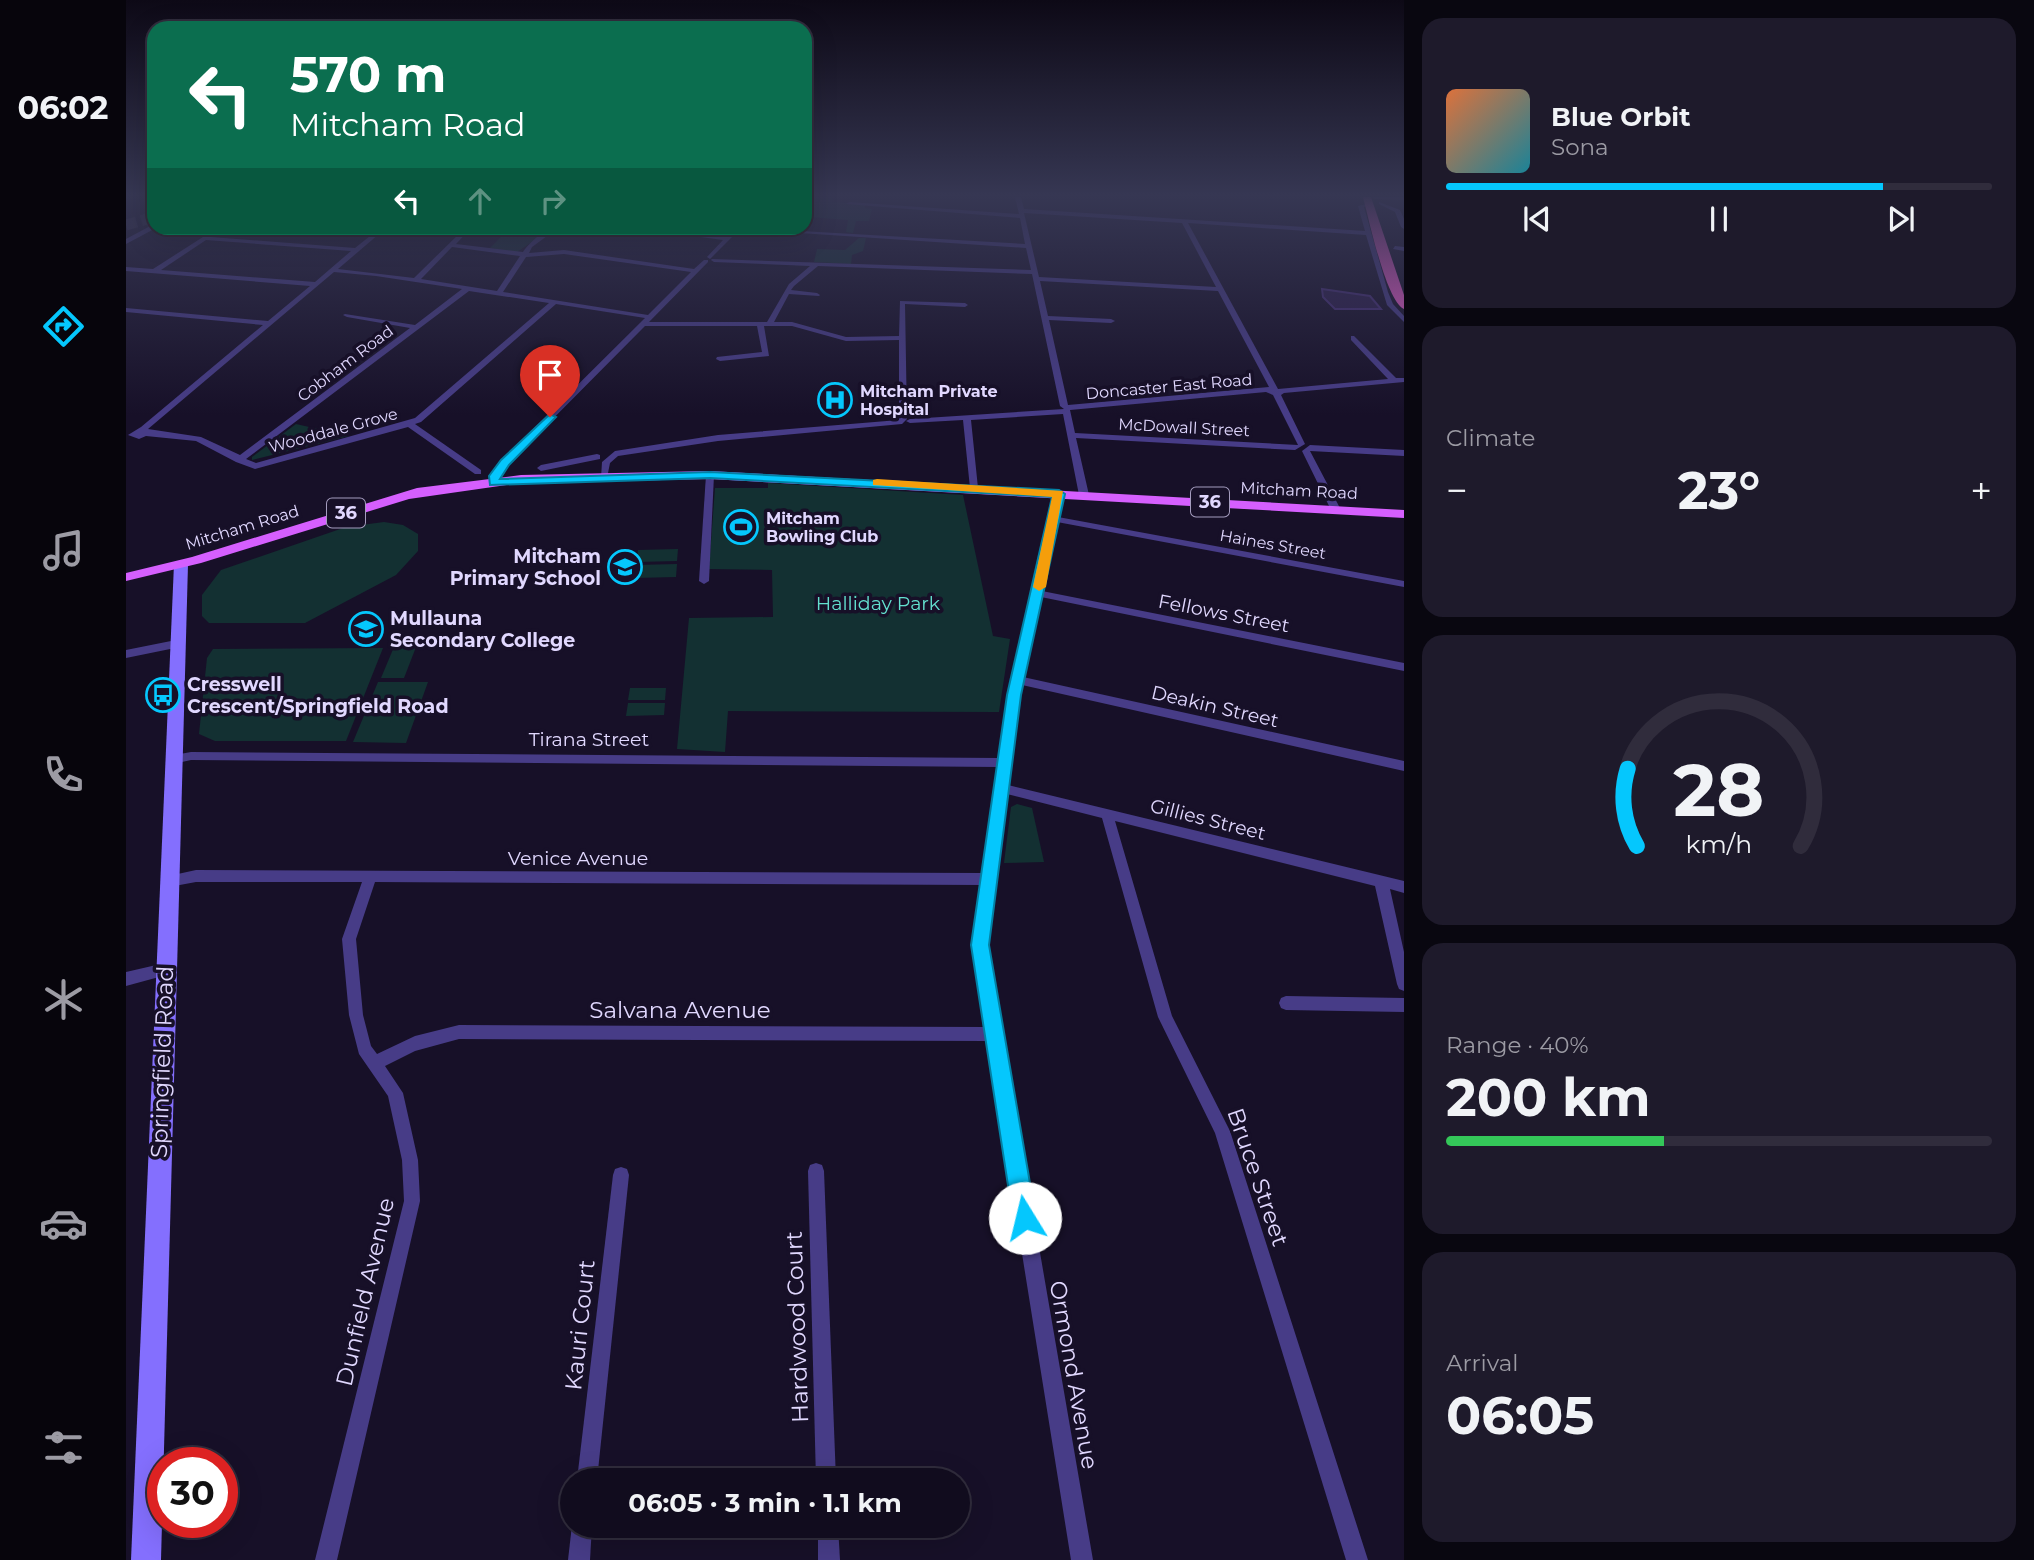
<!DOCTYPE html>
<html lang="en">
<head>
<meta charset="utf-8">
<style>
	body { margin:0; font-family:Montserrat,sans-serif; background:#1e1a2b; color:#f1f3f6; height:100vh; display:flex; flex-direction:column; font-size:26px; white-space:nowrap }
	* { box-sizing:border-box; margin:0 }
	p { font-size:23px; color:#9c9ba4 }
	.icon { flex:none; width:38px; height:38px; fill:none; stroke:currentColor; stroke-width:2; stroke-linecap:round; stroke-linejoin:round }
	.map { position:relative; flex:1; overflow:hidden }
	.sheet { display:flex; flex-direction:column; gap:18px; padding:18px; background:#090710; width:630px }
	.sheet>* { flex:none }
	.top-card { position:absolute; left:21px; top:21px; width:665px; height:214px; border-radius:21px; box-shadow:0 7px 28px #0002,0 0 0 2px #302c3c; background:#0b6e4f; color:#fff; overflow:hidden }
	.speed { position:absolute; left:21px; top:1447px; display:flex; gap:14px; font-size:35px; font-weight:700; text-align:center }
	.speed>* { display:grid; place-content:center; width:91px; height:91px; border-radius:50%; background:#110c1e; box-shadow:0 7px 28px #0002,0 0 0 2px #302c3c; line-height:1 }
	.speed .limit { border:10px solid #d22; background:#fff; color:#111 }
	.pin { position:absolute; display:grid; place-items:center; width:60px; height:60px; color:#fff; margin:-72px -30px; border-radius:50% 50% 50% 0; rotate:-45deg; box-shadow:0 0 7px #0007 }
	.pin .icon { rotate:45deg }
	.me { position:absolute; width:77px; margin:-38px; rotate:351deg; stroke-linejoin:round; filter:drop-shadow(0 0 5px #0008) }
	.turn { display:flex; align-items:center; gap:24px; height:147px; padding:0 28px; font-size:32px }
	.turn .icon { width:91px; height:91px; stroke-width:2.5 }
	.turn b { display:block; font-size:49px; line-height:60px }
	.lanes { display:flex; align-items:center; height:66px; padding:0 28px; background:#0003; justify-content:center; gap:35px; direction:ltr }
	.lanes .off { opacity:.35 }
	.big { font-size:52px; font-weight:700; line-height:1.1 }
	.sheet .tile { flex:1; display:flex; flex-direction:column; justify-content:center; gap:10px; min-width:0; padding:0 24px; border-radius:21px; background:#1e1a2b }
	.sheet .dial { align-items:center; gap:0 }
	.dial svg { height:182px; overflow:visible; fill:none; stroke:#302c3c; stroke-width:7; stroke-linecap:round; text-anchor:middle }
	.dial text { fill:#f1f3f6; stroke:none }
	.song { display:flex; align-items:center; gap:21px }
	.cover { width:84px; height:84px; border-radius:10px; background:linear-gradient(135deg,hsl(20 70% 55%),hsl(190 70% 35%)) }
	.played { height:7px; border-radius:4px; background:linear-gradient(90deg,#05c7fd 80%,#302c3c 80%) }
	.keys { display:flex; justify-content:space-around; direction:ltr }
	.heat { display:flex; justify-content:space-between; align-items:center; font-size:38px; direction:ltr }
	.charge { height:10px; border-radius:5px; background:linear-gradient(90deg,#34c759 40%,#302c3c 0) }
	.trip { position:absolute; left:434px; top:1468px; width:410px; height:70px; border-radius:35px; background:#110c1e; box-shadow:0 7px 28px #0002,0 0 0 2px #302c3c; font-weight:700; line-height:70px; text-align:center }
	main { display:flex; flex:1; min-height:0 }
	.tab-bar { display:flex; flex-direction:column; width:126px; justify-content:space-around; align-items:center; background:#07050c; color:#9c9ba4 }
	.tab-bar .icon { width:49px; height:49px }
	.tab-bar .on { color:#05c7fd }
	.tab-bar b { font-size:32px; color:#f1f3f6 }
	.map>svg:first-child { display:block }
	.green { fill:#133032 }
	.building { fill:#2b1c49; stroke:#452e75; stroke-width:2 }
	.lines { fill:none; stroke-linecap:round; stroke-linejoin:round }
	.motorway-tunnel { stroke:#352e48; stroke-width:11; stroke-dasharray:11 5; stroke-linecap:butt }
	.minor { fill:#473c87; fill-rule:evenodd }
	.secondary { fill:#846ffe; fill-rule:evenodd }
	.primary { fill:#d55ffe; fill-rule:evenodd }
	.trunk { fill:#ea5ac8; fill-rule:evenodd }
	.route { fill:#05c7fd; stroke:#0381a4; stroke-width:2 }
	.slow { fill:#f59e0b }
	.labels { text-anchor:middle; stroke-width:7; stroke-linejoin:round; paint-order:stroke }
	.far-street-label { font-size:16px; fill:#e1d8ff; stroke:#171028 }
	.far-poi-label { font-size:16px; font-weight:bold; fill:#e1d8ff; stroke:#171028; text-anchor:start }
	.shield { fill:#171028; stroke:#a49cbe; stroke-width:2 }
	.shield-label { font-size:18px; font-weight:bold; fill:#e1d8ff }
	.poi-label { font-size:19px; font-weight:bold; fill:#e1d8ff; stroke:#171028; text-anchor:start }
	.park-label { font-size:19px; fill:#63e0cf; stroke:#171028 }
	.street-label { font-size:19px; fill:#e1d8ff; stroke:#171028 }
	.near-street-label { font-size:23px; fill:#e1d8ff; stroke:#171028 }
</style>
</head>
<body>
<main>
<nav class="tab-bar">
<b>06:02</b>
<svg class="icon on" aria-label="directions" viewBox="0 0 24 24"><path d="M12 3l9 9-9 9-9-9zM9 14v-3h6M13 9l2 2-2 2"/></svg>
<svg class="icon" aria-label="music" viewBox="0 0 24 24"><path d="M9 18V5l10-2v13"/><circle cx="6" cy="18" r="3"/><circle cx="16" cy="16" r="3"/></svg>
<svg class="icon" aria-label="phone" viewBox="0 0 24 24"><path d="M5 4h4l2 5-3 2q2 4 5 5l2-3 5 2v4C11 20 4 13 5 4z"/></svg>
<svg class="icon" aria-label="climate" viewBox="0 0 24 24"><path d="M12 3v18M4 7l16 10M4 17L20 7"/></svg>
<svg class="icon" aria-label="car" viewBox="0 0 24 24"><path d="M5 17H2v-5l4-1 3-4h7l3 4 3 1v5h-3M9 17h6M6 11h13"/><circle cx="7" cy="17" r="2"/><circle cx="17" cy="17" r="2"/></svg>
<svg class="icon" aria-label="filters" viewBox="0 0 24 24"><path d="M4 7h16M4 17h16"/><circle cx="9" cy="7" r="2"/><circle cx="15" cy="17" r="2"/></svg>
</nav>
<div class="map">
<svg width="1278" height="1560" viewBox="0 0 1278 1560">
	<rect width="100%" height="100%" fill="#171028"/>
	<g class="green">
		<path d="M679 197H707L706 202 739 204V208L746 209 743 221H730L727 233 720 232 722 220 683 217 679 209Z"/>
		<path d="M384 228H426L391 252 364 248Z"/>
		<path d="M733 238H740L737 251 726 255 725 264 688 262 691 249 719 250Z"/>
		<path d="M170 424 223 436 126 460V457Z"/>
		<path d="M642 483 837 495 867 636 884 639 873 712 602 711 599 752 551 749 563 618 647 617 646 570 583 569 589 488H642Z"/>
		<path d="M258 522 277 525 292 534V551L270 575 179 623H83L76 616V595L95 570 220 527Z"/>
		<path d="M552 549 551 561 511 562 512 550Z"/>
		<path d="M551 564 550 577 509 578 510 565Z"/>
		<path d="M268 647H290L278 678H255Z"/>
		<path d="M257 648 220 741H89L73 734 81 658 87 649Z"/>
		<path d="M252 682H302L280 743 227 742Z"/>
		<path d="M504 688H540L539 700H502Z"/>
		<path d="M502 703H539L538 715 500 716Z"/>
		<path d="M891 804 906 808 918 862 878 863 885 807Z"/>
	</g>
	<path class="building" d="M1196 289 1244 296 1255 309H1209L1197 297Z"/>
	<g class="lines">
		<path class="motorway-tunnel" d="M0 225 28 217"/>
		<g class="minor">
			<path d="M889 197H895L898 209 1239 231 1232 206 1245 203V205L1238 207 1262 292 1267 304 1278 316V322L1261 305 1240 235 1062 223 1152 389 1262 379 1225 340V336H1228L1270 378H1278V382L1158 393 1155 395 1179 444 1169 450 950 438 963 495 958 498 953 495 937 414 845 420 852 488 848 491 844 488 837 420 784 423 780 421 784 419 938 409 934 406 906 274 692 266 668 286 665 290 691 293 694 295 693 296 663 294 648 322H666L720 337 773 336 774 301 839 303 842 305 839 307 779 304 781 419 776 424 592 441 492 456 484 463 481 478H475L476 462 489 451 592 435 773 420V340L720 341 666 326H638L643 356 594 361 590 359 591 357 636 352 631 326H519L382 464 372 476V485H366L364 476 376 460 519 318 430 304 295 422 289 424 355 470V474H349L282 427 129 469 110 462 70 441 20 436 13 439 2 435 15 427 137 325 0 312V308L142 321 184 286 0 271V267L27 269 91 228H97L85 237 229 248 254 228H260L212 269 288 278 339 228H345L330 244 397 252C404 242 419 228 432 228L406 247 403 253 438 250 568 269 578 260H582V262L523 322H641L663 284 684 266 588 262 585 260 586 259 905 270 900 248 627 230 624 228 899 244 894 218 720 204 723 202 893 214ZM898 213 1056 223 1090 287 913 277ZM80 240 225 251 189 282 35 270ZM326 247 394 256 371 291 295 279ZM438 254 565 272 522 315 377 292 400 257ZM208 272 250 276 336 289 289 325 219 314 217 315 221 317 284 328 114 455 75 437 22 429ZM914 281 1092 291 1143 387 942 405 923 320 985 323 989 321 985 319 922 316ZM343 291 423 303 289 418 130 463 120 459ZM1140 392 1147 395 1172 445 949 433 944 410Z"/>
			<path d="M1246 197H1278V200L1249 199Z"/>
			<path d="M1253 202 1274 210 1278 219V229L1275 227 1269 212 1253 204Z"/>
			<path d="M28 224V228H30L0 244V239Z"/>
			<path d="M508 228H522L600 237 609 228H615L584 259 581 257 597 240Z"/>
			<path d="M1269 246 1278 247V251L1267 249Z"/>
			<path d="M1184 445 1278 450V456L1184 451 1215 510 1210 513 1205 510 1176 451Z"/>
			<path d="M471 454 474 455V459L415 471 411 468 415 465Z"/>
			<path d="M584 472 588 475 583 581 578 584 573 581 580 475Z"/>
			<path d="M933 490 938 493 932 517 1278 581V587L931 522 916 591 1278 663V671L915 597 897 677 1278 761V771L896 685 882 785 1278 881V893L1264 889 1278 952V991L1273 989 1271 984 1249 886 989 821 1046 1016 1104 1131 1242 1560H1220L1089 1133 1032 1017 976 818 881 794 861 945 967 1560H945L862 1041 333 1039 289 1051 259 1066 277 1093 292 1160 294 1201 211 1560H189L278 1201 276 1160 262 1096 233 1054 223 1015 216 939 236 882H70L43 887 38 885 36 881 38 877 70 870 857 873 872 767 65 760 47 764 41 759 43 756 65 752 873 758 882 695 928 493ZM249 882 856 885 847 945 860 1027 333 1025 289 1036 251 1054 245 1046 237 1015 230 939Z"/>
			<path d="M50 640 55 644 54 647 0 658V650Z"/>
			<path d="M39 963 44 964 46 969 44 974 0 986V972Z"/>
			<path d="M1160 996 1278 998V1012L1160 1010 1155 1008 1153 1003 1155 998Z"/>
			<path d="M690 1163 696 1165 698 1171 710 1480H690L682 1171 684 1165Z"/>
			<path d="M495 1167 501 1169 503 1175 471 1480H451L487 1175 489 1169Z"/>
			<path d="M446 1525 466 1526 464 1560H442Z"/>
			<path d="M692 1526H712L714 1560H692Z"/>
		</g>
		<path class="secondary" d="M55 560 62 564 35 1560H5L48 564Z"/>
		<path class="primary" d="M584 471 1278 510V518L584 479 395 483 283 499 75 563 0 581V573L66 557 291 488 395 475Z"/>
		<path class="trunk" d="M1237 197H1245L1278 295V309C1260 301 1243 219 1237 197Z"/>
	</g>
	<linearGradient id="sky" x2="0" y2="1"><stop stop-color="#0d0916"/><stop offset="0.47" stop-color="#363753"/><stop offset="1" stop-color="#363753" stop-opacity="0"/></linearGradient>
	<rect width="1278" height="415" fill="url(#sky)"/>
	<path class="route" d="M424 414 430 417 428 419 383 465 374 479 584 472 933 490 939 494 895 695 863 945 910 1218 907 1226 899 1229 891 1226 887 1218 845 945 881 695 926 497 584 478 364 485 363 476 375 460Z"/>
	<path class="slow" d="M751 479 937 491 920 587 913 591 907 587 926 497 747 485V480Z"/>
	<defs>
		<g id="hospital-ring" transform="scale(1.75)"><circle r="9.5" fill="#171028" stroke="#05c7fd" stroke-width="1.5"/><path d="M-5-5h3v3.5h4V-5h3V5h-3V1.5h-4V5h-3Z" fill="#05c7fd"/></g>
		<g id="stadium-ring" transform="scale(1.75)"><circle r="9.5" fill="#171028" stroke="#05c7fd" stroke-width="1.5"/><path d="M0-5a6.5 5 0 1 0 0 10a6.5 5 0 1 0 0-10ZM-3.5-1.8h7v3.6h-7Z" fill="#05c7fd"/></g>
		<g id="school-ring" transform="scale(1.75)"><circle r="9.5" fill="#171028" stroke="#05c7fd" stroke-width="1.5"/><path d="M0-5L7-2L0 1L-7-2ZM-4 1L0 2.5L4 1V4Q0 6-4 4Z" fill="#05c7fd"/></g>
		<g id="bus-ring" transform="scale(1.75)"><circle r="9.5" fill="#171028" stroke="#05c7fd" stroke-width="1.5"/><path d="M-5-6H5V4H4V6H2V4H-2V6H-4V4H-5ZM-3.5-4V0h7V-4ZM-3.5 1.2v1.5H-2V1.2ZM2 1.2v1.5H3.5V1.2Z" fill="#05c7fd"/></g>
	</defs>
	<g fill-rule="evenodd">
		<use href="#hospital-ring" x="709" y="400"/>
		<use href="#stadium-ring" x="615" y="527"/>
		<use href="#school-ring" x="499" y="567"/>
		<use href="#school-ring" x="240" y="629"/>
		<use href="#bus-ring" x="37" y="695"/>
	</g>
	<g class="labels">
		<g class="far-street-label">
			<text transform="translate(219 363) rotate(-37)" y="6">Cobham Road</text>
			<text transform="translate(1043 386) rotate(-5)" y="6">Doncaster East Road</text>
			<text transform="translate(1058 427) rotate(3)" y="6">McDowall Street</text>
			<text transform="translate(207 430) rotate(-15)" y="6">Wooddale Grove</text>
			<text transform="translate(1173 490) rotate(3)" y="6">Mitcham Road</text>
			<text transform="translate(116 527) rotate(-17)" y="6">Mitcham Road</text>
			<text transform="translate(1147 544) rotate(10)" y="6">Haines Street</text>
		</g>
		<g class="far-poi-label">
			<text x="734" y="397">Mitcham Private<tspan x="734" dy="18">Hospital</tspan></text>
			<text x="640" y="524">Mitcham<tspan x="640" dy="18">Bowling Club</tspan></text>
		</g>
		<g class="shield">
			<rect x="1065" y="487.5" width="38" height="29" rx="5"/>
			<rect x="201" y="498.5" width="38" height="29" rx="5"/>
		</g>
		<g class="shield-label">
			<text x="1084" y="508">36</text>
			<text x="220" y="519">36</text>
		</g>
		<g class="poi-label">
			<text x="475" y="563" text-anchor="end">Mitcham<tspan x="475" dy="22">Primary School</tspan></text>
			<text x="264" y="625">Mullauna<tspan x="264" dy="22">Secondary College</tspan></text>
			<text x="61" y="691">Cresswell<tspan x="61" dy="22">Crescent/Springfield Road</tspan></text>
		</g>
		<g class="park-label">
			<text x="752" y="610">Halliday Park</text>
		</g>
		<g class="street-label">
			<text transform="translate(1098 613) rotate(11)" y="7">Fellows Street</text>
			<text transform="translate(1089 706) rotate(13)" y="7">Deakin Street</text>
			<text x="463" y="746">Tirana Street</text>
			<text transform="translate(1082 819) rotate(14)" y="7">Gillies Street</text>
			<text x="452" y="865">Venice Avenue</text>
		</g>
		<g class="near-street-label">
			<text x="554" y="1018">Salvana Avenue</text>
			<text transform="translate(36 1062) rotate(-88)" y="8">Springfield Road</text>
			<text transform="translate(1132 1177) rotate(71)" y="8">Bruce Street</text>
			<text transform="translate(239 1292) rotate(-77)" y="8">Dunfield Avenue</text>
			<text transform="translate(454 1325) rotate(-84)" y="8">Kauri Court</text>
			<text transform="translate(671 1327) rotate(-92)" y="8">Hardwood Court</text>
			<text transform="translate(948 1375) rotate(80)" y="8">Ormond Avenue</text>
		</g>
	</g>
</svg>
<div class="speed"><div class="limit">30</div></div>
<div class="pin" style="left:424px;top:417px;background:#d93025"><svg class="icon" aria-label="arrive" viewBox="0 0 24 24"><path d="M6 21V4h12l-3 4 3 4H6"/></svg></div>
<svg class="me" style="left:899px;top:1218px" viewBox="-20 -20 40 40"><circle r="19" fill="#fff"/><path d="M0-13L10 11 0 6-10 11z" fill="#05c7fd"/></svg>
<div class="trip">06:05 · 3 min · 1.1 km</div>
<div class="top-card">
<div class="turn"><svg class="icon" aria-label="left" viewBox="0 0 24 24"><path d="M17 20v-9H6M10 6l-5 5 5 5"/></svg><div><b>570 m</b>Mitcham Road</div></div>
<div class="lanes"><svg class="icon" aria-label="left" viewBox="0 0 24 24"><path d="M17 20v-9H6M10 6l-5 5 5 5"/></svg><svg class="icon off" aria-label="ahead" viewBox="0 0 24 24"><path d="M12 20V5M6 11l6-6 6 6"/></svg><svg class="icon off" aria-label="right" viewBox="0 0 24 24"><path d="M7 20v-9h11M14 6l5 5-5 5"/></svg></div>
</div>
</div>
<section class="sheet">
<div class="tile">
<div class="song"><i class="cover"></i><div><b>Blue Orbit</b><p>Sona</p></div></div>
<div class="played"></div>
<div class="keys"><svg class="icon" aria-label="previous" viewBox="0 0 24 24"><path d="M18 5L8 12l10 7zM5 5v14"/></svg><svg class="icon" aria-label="pause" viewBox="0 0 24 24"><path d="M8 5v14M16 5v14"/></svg><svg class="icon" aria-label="next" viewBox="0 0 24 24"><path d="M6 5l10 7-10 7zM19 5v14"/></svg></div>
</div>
<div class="tile"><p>Climate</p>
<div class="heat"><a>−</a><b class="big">23°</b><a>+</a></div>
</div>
<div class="tile dial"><svg viewBox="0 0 100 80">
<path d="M14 69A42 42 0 1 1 86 69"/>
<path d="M14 69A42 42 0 0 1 10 35" stroke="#05c7fd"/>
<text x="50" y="56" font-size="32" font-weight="700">28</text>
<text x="50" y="72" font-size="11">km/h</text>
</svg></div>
<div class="tile"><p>Range · 40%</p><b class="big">200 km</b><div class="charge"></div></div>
<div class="tile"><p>Arrival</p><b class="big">06:05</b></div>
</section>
</main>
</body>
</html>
